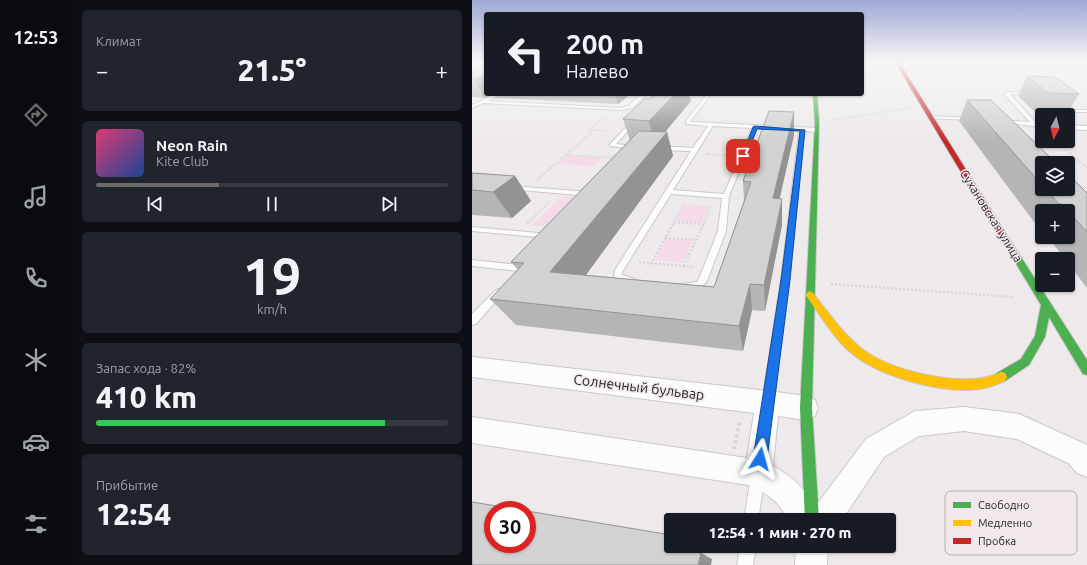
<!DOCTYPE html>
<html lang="ru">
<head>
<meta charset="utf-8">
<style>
	body { margin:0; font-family:Ubuntu,sans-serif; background:#20242c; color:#f1f3f6; height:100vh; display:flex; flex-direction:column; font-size:15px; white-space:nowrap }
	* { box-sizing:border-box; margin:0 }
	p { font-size:13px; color:#9ea1a6 }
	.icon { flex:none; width:22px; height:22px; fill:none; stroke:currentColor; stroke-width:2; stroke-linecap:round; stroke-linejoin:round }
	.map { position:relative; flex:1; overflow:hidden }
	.drawer { display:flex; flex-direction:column; gap:10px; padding:10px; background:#0d0f14; width:400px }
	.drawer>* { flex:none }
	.top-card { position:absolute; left:12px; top:12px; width:380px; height:84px; border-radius:4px; box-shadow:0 1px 3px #0004; background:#171b24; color:#f1f3f6; overflow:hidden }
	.needle { width:26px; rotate:187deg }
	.tools { position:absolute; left:563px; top:108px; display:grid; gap:8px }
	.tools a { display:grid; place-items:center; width:40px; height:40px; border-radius:4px; background:#171b24; box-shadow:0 1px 3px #0004; font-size:20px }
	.speed { position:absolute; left:12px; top:501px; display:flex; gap:8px; font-size:20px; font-weight:700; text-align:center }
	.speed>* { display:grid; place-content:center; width:52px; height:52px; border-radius:50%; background:#171b24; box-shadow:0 1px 3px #0004; line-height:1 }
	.speed .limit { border:6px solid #d22; background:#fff; color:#111 }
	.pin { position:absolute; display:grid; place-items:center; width:34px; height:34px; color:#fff; margin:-17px; border-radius:8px; box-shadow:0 2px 6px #0006 }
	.me { position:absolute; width:44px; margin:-22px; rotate:8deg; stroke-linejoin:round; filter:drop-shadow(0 0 3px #0008) }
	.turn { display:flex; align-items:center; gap:14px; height:84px; padding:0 16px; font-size:18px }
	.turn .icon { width:52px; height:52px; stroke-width:2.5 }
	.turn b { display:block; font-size:28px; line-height:34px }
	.big { font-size:30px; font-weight:800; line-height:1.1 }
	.drawer .card { flex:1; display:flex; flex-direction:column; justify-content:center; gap:6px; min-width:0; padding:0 14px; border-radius:6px; background:#20242c }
	.drawer .dial { align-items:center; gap:0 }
	.dial b { font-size:52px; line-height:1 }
	.song { display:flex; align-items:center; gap:12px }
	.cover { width:48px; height:48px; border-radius:6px; background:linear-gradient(135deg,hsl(340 70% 55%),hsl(220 70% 35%)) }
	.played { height:4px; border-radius:2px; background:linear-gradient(90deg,#6d6a6c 35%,#363941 35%) }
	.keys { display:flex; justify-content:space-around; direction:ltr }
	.heat { display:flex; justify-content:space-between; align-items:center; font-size:22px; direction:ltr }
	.charge { height:6px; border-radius:3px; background:linear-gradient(90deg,#34c759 82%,#363941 0) }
	.trip { position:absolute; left:192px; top:513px; width:232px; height:40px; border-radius:4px; background:#171b24; box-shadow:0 1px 3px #0004; font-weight:800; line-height:40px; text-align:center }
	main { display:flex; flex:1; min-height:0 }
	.menu { display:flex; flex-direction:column; width:72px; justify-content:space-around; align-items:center; background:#090b0e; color:#9ea1a6 }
	.menu .icon { width:28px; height:28px }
	.menu .on { color:#6d6a6c }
	.menu b { font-size:18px; color:#f1f3f6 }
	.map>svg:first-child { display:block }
	.green { fill:#f5dbe9 }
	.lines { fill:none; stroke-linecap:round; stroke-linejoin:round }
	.lane-casing { stroke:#cac7c9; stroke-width:2 }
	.street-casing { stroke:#cac7c9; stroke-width:2 }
	.fast-casing { stroke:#cac7c9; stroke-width:2 }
	.slow-casing { stroke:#cac7c9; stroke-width:2 }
	.jam-casing { stroke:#cac7c9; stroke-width:2 }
	.path-far3 { stroke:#d6d6d6; stroke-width:1.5; stroke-dasharray:1 1; stroke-linecap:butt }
	.path-far2 { stroke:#d6d6d6; stroke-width:2; stroke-dasharray:1.5 1.5; stroke-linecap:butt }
	.path-far1 { stroke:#d6d6d6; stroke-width:2.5; stroke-dasharray:2 2; stroke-linecap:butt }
	.path { stroke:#d6d6d6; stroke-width:4; stroke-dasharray:3 3; stroke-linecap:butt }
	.lane { fill:#fcfcfc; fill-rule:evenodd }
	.street { fill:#fcfcfc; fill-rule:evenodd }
	.fast { fill:#4caf50; fill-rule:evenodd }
	.slow { fill:#ffc107; fill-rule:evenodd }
	.jam { fill:#c62828; fill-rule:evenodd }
	.wall { fill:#b5b5b5 }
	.shaded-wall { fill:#949394 }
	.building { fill:#d3d2d3; stroke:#949394 }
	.route { fill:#1a73e8; stroke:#114b97 }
	.labels { text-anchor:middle; stroke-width:3; stroke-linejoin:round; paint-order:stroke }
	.street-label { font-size:12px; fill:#282527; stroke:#f0e8ec }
	.near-street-label { font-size:14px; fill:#282527; stroke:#f0e8ec }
	.key { fill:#f0e8ec; stroke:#b4aeb1; stroke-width:1 }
	.key-label { font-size:11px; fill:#282527 }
</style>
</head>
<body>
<main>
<nav class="menu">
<b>12:53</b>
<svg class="icon on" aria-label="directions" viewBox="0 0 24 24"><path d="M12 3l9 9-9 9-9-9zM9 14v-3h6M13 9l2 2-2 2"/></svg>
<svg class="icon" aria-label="music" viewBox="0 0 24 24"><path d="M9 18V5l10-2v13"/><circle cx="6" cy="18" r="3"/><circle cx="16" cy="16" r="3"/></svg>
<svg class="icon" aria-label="phone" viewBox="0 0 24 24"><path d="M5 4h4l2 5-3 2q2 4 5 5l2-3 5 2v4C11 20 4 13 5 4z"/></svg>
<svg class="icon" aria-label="climate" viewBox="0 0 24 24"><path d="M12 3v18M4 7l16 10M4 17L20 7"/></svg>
<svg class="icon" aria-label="car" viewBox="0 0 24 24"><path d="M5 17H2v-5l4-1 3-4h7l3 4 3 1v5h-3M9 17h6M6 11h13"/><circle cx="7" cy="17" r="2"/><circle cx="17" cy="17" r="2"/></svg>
<svg class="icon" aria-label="filters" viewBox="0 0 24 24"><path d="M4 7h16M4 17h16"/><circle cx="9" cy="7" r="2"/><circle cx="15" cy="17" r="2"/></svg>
</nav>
<section class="drawer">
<div class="card"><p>Климат</p>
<div class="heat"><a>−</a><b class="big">21.5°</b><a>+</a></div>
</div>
<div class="card">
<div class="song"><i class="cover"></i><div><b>Neon Rain</b><p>Kite Club</p></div></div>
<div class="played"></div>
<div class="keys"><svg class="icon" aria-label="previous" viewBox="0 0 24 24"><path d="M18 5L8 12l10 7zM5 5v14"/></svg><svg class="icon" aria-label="pause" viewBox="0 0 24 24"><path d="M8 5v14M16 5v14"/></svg><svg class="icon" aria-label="next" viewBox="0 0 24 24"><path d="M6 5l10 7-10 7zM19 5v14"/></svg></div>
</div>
<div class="card dial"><b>19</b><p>km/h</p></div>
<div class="card"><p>Запас хода · 82%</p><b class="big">410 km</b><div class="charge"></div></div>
<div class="card"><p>Прибытие</p><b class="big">12:54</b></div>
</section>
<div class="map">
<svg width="615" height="565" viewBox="0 0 615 565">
	<rect width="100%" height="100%" fill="#eeeaec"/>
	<g class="green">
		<path d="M95 156 130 158 121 166 86 164Z"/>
		<path d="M91 196 102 197 75 226H59Z"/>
		<path d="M213 204 237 206 229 223 204 221Z"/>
		<path d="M195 239 221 241 211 263 183 260Z"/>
	</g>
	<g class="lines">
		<g class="lane-casing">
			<g id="lane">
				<path d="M534 92 560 93 558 95 538 94 564 123H570V127L527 122V121L529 120 558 122 532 94Z"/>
				<path d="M24 94H29L16 101 149 108 156 106 170 94 192 95 190 96 174 95 160 108 149 110 11 103 0 108V105Z"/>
				<path d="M235 94H239L218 122 344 128 347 130 344 132 332 131 317 280 302 402 300 406 296 408 292 406 290 402 309 280 327 131 285 128 257 196 254 231 235 281 230 287 214 289 209 286 211 284 225 282 227 279 246 231 250 198 199 194 150 272V275L163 279 164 281 163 283C157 285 145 281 142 277L143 270 219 151 186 150 183 148 186 146 221 148 236 126 216 124H214V121ZM241 126 280 128 252 194 201 190Z"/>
				<path d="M589 101 600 110H615V112H597L587 103Z"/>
				<path d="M458 116 499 118 501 119 499 120 456 118V117Z"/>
				<path d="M161 120 165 121 144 144 162 146V148L158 151 156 148 138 146V144Z"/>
				<path d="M596 125 615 126V130L596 129Z"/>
				<path d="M39 186 117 192 120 194 117 196 37 189 36 188Z"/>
				<path d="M0 227 77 234 81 236 77 238 0 231Z"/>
				<path d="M0 260 49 265 53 268 49 271 0 266Z"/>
				<path d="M27 289 30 290 32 292 30 294 4 324 0 325V314L24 290Z"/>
				<path d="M286 469 291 471 293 476 286 520H272L279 476 281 471Z"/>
				<path d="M268 546H284L281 565H265Z"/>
			</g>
		</g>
		<g class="street-casing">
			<g id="street">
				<path d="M0 357 296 391 334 396 343 400 346 408 343 416 334 420 306 416 301 466C319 476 333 488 343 507L394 439 443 411 492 407 547 414 615 445V477L605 473 596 463 545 439 492 431 447 436 412 457 370 520H318L304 502 283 486 0 443V417L275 458 282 413 0 377Z"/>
				<path d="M324 546H356L355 565H323Z"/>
			</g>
		</g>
		<g class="fast-casing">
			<g id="fast">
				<path d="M341 94H345L347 123 340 408 347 520H333L328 408 343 123Z"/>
				<path d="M535 239 538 240 615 360V375L611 374 577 317 573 337 557 365 533 381 529 382 525 381 523 377 525 373 549 359 563 336 569 305 531 242Z"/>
			</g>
		</g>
		<g class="slow-casing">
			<path id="slow" d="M338 291 341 293C356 312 370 333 389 348 416 370 480 385 515 377 520 376 524 374 529 372L533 373 535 377 533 381C521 386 511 390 498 390 463 391 411 377 383 356 363 341 350 317 335 297L333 295 335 293Z"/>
		</g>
		<g class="jam-casing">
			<path id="jam" d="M423 62H427L539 242 538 244H532L531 242Z"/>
		</g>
		<g class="path-far3">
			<path d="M360 120 438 108"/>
			<path d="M123 130 139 131"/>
			<path d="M583 141 599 154"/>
			<path d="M95 154 123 130H117L131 118"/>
			<path d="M234 154H238"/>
		</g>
		<g class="path-far2">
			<path d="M598 153 615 168"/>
			<path d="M234 154 258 156"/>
			<path d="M95 155 144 158"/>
			<path d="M65 180 96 153"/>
			<path d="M57 222 78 201"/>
			<path d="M202 222 212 203"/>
			<path d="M232 222 239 207"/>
		</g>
		<g class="path-far1">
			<path d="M202 222 231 224"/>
			<path d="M55 223 58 221"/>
			<path d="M193 238 224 240"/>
			<path d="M167 262 223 267"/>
			<path d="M179 264 203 221"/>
			<path d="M212 266 233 221"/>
			<path d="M359 284 542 297"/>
		</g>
		<path class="path" d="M262 449 268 420"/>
		<use href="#lane" class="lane"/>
		<use href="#street" class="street"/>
		<use href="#fast" class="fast"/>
		<use href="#slow" class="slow"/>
		<use href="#jam" class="jam"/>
	</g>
	<g class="wall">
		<path d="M14 62V94H20L12 98 0 97V70L4 68Z"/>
		<path d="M555 76 607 94 594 115 565 114 546 96Z"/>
		<path d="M22 94H159L146 104 24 98Z"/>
		<path d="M176 100 219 101 193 132H195L201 156 114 275 242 287 272 201 271 181 322 112V135L307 199 310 225 293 311 280 310 271 351 44 325 18 299 46 270 39 262 158 141 151 119Z"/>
		<path d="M495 100 570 163V189H596L615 193V288L596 263V259H593L576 237H596V211H570V230H568L487 121Z"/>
		<path d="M0 173 43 176 59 201 40 218 0 215Z"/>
	</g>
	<g class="shaded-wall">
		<path d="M13 75 14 76V94H20L12 98 2 79Z"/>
		<path d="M143 94H159L146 104Z"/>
		<path d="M203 94H217L219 101 183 144 177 121Z"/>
		<path d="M322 112V135L302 224 301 198Z"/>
		<path d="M195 132 201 156 97 298 78 272Z"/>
		<path d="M43 176 59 201 40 218 21 192Z"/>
		<path d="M310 199V225L293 311 292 285Z"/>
		<path d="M278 284 280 310 271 351 267 326Z"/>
		<path d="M214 546H229L226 557 213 551Z"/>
		<path d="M229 553 240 559 239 565H226Z"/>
	</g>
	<g class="building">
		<path d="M8 62H14V75L2 79H0V70L4 68 9 65Z"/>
		<path d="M555 76 583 77 607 94 576 93Z"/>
		<path d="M186 94H203L177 121 151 119 174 98 176 100Z"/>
		<path d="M495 100H519L584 163H570V185Z"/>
		<path d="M297 111 322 112 301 198 310 199 292 285 278 284 267 326 18 299 52 263 39 262 167 131 195 132 78 272 242 287 279 182 271 181Z"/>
		<path d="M0 173 43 176 21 192 0 190Z"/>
		<path d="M596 174 615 193V232L590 204H587L574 189H596Z"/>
		<path d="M0 502 49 510H21V544H55V511L199 535V546H214L213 551 229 553 226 565H0Z"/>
	</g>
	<linearGradient id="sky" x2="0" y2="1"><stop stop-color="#9da8d4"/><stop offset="0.44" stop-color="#f7f6f6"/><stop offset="1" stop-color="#f7f6f6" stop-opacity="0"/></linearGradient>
	<rect width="615" height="141" fill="url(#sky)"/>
	<path class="route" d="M283 126 333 130 318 280 295 459 293 464 288 466 283 464 281 459 309 280 328 131 285 129 274 156 269 158 281 127Z"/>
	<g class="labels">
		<g class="street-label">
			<text transform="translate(519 216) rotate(58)" y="4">Сухановская улица</text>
		</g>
		<g class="near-street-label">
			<text transform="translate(167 387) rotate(7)" y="5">Солнечный бульвар</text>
		</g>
	</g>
	<rect x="473" y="491" width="132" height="64" rx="6" class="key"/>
	<rect x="481" y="502" width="18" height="6" fill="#4caf50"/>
	<rect x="481" y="520" width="18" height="6" fill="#ffc107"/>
	<rect x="481" y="538" width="18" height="6" fill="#c62828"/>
	<g class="key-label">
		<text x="506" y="509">Свободно</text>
		<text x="506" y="527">Медленно</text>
		<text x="506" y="545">Пробка</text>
	</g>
</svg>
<div class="tools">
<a><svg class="needle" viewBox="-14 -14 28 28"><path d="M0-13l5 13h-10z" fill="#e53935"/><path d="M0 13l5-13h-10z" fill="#9ea1a6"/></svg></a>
<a><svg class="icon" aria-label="layers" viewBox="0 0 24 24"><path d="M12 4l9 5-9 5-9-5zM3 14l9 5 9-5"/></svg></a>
<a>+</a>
<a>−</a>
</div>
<div class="speed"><div class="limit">30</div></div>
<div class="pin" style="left:271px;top:156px;background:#d93025"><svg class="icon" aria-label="arrive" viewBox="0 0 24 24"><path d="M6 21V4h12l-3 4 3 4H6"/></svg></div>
<svg class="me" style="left:288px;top:459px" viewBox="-20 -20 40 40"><path d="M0-17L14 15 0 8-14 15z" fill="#1a73e8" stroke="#fff" stroke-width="4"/></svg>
<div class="trip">12:54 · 1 мин · 270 m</div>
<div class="top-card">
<div class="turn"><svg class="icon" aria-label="left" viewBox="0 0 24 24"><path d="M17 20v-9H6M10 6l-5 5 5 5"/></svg><div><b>200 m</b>Налево</div></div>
</div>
</div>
</main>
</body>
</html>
